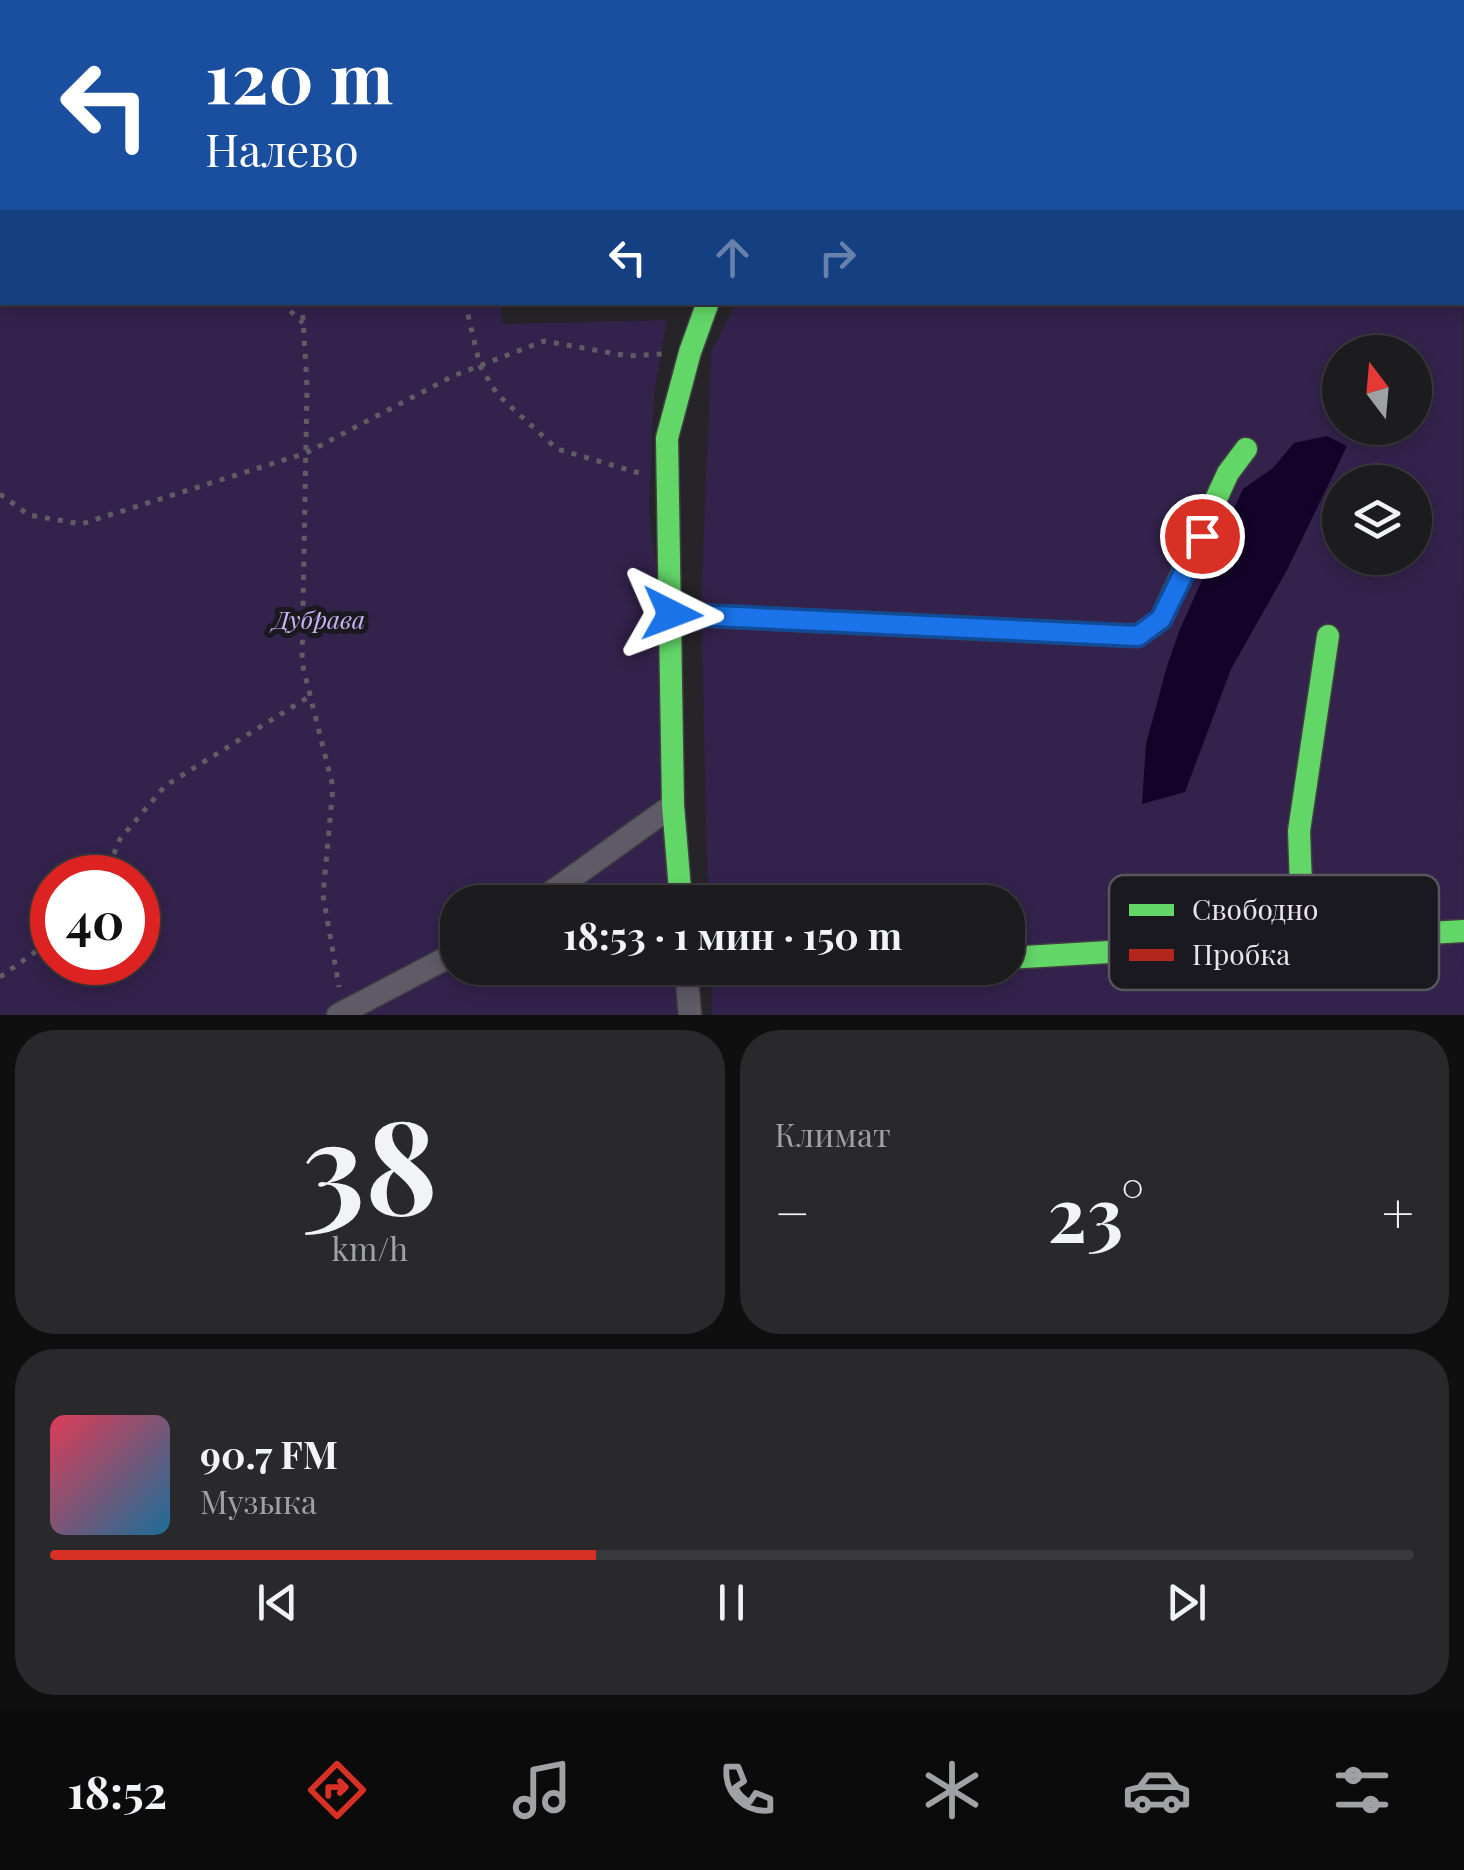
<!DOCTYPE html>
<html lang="ru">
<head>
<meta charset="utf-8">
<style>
	body { margin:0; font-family:"Playfair Display",serif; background:#29282b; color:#f1f3f6; height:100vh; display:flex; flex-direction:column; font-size:38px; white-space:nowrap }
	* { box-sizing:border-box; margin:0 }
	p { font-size:32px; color:#a0a1a4 }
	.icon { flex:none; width:55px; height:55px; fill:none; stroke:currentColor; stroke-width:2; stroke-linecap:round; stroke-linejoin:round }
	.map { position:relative; height:1015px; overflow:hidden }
	.panel { display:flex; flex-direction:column; gap:15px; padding:15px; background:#0f0f10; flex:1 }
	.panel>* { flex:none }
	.hud { position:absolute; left:0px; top:0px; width:1465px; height:305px; box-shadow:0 5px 15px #0003,0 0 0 2px #3a393c; background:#1a4fa0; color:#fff; overflow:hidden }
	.needle { width:65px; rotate:344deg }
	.controls { position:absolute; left:1322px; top:335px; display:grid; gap:20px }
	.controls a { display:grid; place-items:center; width:110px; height:110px; border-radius:50%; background:#1c1b1e; box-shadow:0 5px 15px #0003,0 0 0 2px #3a393c; font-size:50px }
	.speed { position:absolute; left:30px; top:855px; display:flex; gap:20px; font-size:50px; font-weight:700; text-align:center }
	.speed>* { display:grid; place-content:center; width:130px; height:130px; border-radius:50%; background:#1c1b1e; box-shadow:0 5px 15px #0003,0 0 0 2px #3a393c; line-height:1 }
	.speed .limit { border:15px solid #d22; background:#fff; color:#111 }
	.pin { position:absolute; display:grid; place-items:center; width:85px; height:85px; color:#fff; margin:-42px; border:5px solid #fff; border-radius:50%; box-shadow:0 2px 10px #0007 }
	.me { position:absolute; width:110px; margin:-55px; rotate:93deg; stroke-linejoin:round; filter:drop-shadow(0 0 8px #0008) }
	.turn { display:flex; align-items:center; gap:35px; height:210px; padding:0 40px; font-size:45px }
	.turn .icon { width:130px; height:130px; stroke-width:2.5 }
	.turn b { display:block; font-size:70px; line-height:85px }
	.lanes { display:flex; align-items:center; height:95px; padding:0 40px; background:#0003; justify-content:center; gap:50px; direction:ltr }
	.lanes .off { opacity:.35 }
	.big { font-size:75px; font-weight:700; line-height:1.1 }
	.panel .card { flex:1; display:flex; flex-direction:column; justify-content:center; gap:15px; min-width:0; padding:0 35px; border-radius:40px; background:#29282b }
	.panel .dial { align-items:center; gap:0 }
	.dial b { font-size:130px; line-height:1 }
	.song { display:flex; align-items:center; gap:30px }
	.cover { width:120px; height:120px; border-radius:15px; background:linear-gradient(135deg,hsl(350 70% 55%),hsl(200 70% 35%)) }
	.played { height:10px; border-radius:5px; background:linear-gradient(90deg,#d93025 40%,#3a393c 40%) }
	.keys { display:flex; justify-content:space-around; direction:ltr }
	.heat { display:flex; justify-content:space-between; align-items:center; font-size:55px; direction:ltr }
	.panel .tiles { flex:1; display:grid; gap:15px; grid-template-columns:1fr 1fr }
	.card:last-child { grid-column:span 2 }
	.trip { position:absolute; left:440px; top:885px; width:585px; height:100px; border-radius:40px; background:#1c1b1e; box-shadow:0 5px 15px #0003,0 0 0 2px #3a393c; font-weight:700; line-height:100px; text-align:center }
	.tabs { display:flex; height:160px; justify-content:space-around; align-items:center; background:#0b0b0c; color:#a0a1a4 }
	.tabs .icon { width:70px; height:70px }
	.tabs .on { color:#d93025 }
	.tabs b { font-size:45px; color:#f1f3f6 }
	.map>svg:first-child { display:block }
	.green { fill:#33224b; fill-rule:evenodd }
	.water { fill:#140328 }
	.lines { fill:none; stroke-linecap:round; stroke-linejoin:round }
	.street-casing { stroke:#414042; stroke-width:25 }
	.fast-casing { stroke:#414042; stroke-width:25 }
	.jam-casing { stroke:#414042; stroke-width:25 }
	.path { stroke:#605c65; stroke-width:5; stroke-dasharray:5 8; stroke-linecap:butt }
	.street { stroke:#5e5a66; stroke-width:22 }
	.fast { stroke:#63d668; stroke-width:22 }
	.jam { stroke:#b3261e; stroke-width:22 }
	.route-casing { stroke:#114b97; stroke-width:25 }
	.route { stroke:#1a73e8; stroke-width:18 }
	.labels { text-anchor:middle; stroke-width:10; stroke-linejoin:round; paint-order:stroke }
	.park-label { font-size:25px; font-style:italic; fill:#c9b2f3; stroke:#1b1920 }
	.key { fill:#1b1920; stroke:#58565d; stroke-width:2.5 }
	.key-label { font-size:28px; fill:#e7e5ea }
</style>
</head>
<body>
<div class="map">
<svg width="1464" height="1015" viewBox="0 0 1464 1015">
	<rect width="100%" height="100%" fill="#262428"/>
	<g class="green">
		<path d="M0 0 444 2H2V302H500L502 324 667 320 654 393 649 509 675 722 676 902H458V968H683L688 1015H0ZM52 878H138V962H52Z"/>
		<path d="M625 0H806L625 2Z"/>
		<path d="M1038 0H1464V77L1462 2Z"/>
		<path d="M1463 162 1464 1015H712L710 968H1008V902H708L701 604 711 352 736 303 1462 302ZM1340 352H1415V428H1340ZM1340 482H1415V558H1340Z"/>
	</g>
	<path class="water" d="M1327 436 1347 446 1287 570 1231 669 1185 792 1142 804 1146 744 1167 666 1180 629 1243 489 1273 468 1294 443Z"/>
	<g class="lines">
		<g class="street-casing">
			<g id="street">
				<path d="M830 2V0"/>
				<path d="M1462 125 1464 124"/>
				<path d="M1462 144 1464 146"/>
				<path d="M538 902 673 805"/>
				<path d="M686 968 690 1015"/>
				<path d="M338 1015 458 952"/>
			</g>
		</g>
		<g class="fast-casing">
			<g id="fast">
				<path d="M1153 625 1161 619 1228 473 1246 449"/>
				<path d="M681 902 673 805 667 438 690 352 708 302"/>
				<path d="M1303 940 1299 831 1328 636"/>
				<path d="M1008 958 1464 931"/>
			</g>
		</g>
		<g class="jam-casing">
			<path id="jam" d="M672 614 1137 636 1153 625"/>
		</g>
		<g class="path">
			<path d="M309 0 311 2"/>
			<path d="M184 2V0"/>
			<path d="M295 2 296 0"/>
			<path d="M281 302 303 323"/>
			<path d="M302 302 307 386 302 663 333 787 323 895 339 987"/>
			<path d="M465 302 480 366 497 394 557 449 643 474"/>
			<path d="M0 494 29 515 81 524 306 453 453 376 544 341 628 356 662 354"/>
			<path d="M104 878 120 839 165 786 310 696"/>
			<path d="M0 977 52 940"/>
		</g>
		<use href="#street" class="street"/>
		<use href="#fast" class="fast"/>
		<use href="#jam" class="jam"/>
	</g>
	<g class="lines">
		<g class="route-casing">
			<path id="route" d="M672 614 1138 636 1161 619 1202 536"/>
		</g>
		<use href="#route" class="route"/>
	</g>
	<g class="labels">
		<g class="park-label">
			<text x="319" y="629">Дубрава</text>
		</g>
	</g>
	<rect x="1109" y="875" width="330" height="115" rx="15" class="key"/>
	<rect x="1129" y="904" width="45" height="12" fill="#63d668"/>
	<rect x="1129" y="949" width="45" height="12" fill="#b3261e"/>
	<g class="key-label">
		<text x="1192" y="920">Свободно</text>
		<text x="1192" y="965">Пробка</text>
	</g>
</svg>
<div class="controls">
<a><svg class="needle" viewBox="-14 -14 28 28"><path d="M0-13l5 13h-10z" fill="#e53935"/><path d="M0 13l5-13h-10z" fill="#a0a1a4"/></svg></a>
<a><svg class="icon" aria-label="layers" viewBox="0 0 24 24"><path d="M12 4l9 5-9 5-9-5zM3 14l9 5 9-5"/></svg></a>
</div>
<div class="speed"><div class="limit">40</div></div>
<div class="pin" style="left:1202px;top:536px;background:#d93025"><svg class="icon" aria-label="arrive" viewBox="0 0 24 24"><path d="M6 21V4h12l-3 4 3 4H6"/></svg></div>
<svg class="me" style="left:672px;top:614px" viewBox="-20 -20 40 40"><path d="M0-17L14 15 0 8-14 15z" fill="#1a73e8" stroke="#fff" stroke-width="4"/></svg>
<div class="trip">18:53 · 1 мин · 150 m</div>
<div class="hud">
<div class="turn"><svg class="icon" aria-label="left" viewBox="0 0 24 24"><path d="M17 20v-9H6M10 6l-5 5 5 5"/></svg><div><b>120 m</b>Налево</div></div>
<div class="lanes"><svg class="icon" aria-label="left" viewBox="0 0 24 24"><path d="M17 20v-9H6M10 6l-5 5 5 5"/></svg><svg class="icon off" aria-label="ahead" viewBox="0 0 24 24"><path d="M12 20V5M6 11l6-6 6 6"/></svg><svg class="icon off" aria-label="right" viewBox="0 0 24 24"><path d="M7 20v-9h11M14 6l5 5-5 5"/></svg></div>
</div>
</div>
<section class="panel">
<div class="tiles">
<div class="card dial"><b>38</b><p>km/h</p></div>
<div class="card"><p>Климат</p>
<div class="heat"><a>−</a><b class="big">23°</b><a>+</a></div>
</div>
<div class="card">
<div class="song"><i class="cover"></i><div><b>90.7 FM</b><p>Музыка</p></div></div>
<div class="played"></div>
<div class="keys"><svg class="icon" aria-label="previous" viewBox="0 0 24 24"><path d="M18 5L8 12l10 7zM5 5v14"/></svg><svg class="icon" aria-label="pause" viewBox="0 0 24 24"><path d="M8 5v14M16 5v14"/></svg><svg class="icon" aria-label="next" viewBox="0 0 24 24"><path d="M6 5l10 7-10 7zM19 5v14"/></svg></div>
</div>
</div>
</section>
<nav class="tabs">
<b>18:52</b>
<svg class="icon on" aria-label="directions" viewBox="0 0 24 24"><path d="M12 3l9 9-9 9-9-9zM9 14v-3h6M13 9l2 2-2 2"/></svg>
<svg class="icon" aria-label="music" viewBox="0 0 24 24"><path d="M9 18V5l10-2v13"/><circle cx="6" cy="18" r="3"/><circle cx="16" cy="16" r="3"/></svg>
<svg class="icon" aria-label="phone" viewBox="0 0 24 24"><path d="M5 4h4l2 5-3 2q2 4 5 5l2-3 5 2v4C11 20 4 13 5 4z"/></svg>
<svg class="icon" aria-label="climate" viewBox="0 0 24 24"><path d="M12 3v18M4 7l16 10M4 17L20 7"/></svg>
<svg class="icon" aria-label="car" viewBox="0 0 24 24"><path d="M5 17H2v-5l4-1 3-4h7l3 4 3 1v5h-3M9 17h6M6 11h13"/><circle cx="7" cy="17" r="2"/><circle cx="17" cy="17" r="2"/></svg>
<svg class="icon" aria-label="filters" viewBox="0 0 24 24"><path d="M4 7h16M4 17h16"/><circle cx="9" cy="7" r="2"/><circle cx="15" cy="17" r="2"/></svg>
</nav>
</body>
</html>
